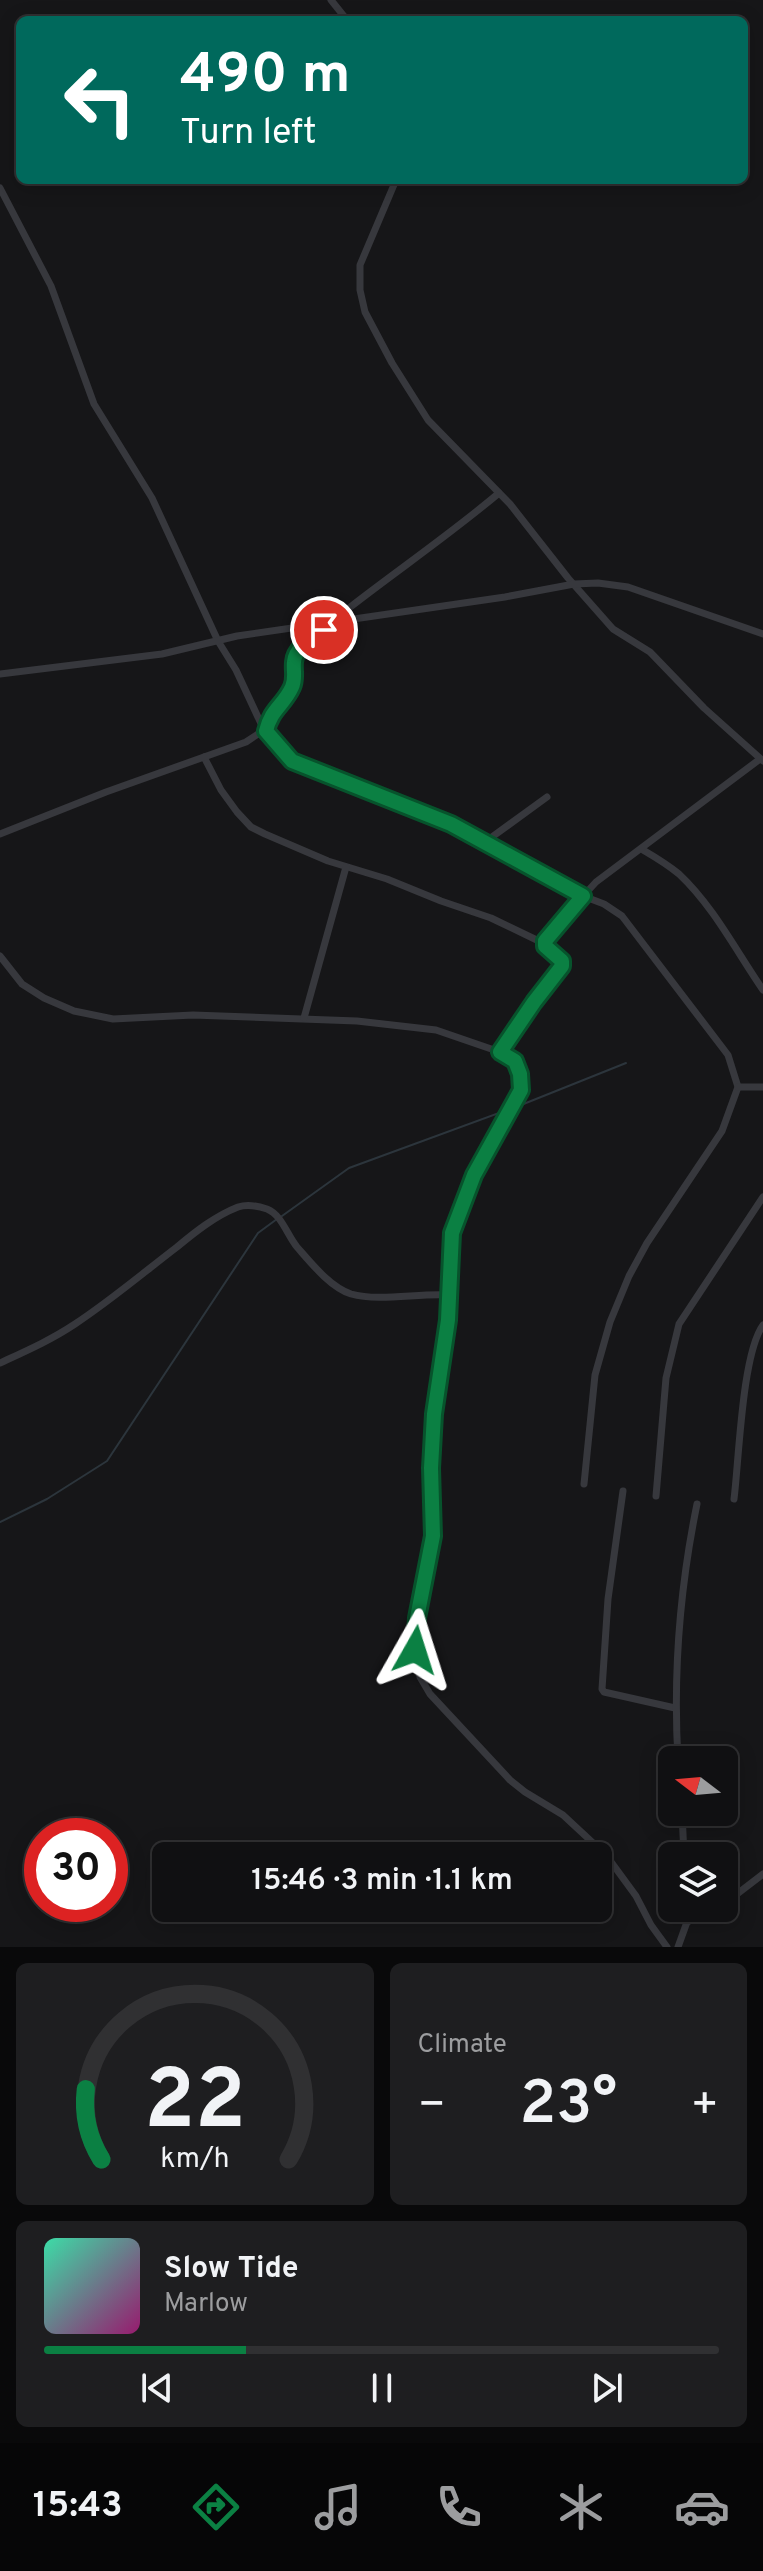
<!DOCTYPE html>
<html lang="en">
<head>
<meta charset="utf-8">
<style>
	body { margin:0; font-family:Overpass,sans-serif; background:#1e1e20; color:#f1f3f6; height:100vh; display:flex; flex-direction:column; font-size:30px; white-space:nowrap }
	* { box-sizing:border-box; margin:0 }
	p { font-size:26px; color:#9c9d9f }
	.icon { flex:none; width:44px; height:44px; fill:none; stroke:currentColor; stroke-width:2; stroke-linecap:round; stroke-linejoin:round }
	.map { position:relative; height:1947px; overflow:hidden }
	.drawer { display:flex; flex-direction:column; gap:16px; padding:16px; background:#09090a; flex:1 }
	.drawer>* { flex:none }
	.top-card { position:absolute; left:16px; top:16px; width:732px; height:168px; border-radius:12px; box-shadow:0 4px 20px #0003,0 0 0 2px #303032; background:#00695c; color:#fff; overflow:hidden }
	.needle { width:52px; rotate:286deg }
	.buttons { position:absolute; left:658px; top:1746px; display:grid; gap:16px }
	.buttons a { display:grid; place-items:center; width:80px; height:80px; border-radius:12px; background:#101012; box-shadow:0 4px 20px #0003,0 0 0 2px #303032; font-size:40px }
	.speed { position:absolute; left:24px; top:1818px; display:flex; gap:16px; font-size:40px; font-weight:700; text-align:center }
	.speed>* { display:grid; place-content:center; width:104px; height:104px; border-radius:50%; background:#101012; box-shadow:0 4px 20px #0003,0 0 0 2px #303032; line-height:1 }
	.speed .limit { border:12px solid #d22; background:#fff; color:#111 }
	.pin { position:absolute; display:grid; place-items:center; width:68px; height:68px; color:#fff; margin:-34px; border:4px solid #fff; border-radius:50%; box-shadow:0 2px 8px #0007 }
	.me { position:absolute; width:88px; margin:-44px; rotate:6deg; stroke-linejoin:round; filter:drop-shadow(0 0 6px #0008) }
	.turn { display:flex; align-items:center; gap:28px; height:168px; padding:0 32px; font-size:36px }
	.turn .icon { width:104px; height:104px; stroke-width:2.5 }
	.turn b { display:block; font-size:56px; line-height:68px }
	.big { font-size:60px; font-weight:600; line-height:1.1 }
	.drawer .widget { flex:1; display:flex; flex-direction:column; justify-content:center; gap:12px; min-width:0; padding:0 28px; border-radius:12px; background:#1e1e20 }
	.drawer .dial { align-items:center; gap:0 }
	.dial svg { height:208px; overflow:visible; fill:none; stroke:#303032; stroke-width:7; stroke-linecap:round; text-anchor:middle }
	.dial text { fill:#f1f3f6; stroke:none }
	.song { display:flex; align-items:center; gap:24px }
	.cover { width:96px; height:96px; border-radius:12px; background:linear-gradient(135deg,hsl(160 70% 55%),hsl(320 70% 35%)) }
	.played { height:8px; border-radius:4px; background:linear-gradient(90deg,#0b8043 30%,#303032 30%) }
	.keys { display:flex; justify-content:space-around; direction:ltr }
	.heat { display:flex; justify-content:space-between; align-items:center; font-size:44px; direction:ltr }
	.drawer .tiles { flex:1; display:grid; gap:16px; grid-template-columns:1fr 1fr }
	.widget:last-child { grid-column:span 2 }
	.trip { position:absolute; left:152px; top:1842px; width:460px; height:80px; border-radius:12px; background:#101012; box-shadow:0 4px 20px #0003,0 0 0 2px #303032; font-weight:600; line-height:80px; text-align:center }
	.tabs { display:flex; height:128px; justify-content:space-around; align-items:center; background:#060607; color:#9c9d9f }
	.tabs .icon { width:56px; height:56px }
	.tabs .on { color:#0b8043 }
	.tabs b { font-size:36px; color:#f1f3f6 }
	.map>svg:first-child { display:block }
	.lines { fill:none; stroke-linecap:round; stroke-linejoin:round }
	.stream { stroke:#2c353c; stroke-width:2 }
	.street { stroke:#37383d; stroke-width:7 }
	.route-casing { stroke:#07532c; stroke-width:20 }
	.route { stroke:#0b8043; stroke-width:14 }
</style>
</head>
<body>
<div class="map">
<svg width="763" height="1947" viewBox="0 0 763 1947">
	<rect width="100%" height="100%" fill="#161618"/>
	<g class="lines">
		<g class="stream">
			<path d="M516 1107 626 1063"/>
			<path d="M282 1216 349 1168 510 1109"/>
			<path d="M0 1522 47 1499 107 1461 258 1233 277 1219"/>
		</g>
		<g class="street">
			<path d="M331 0 347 20"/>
			<path d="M396 180 360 265V290L365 312 392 363 428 420 510 504 568 578 613 629 650 652 704 708 763 761"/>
			<path d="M0 188 51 286 94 404 152 498 218 641 236 670 264 730"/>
			<path d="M0 674 162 654 237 636 505 597 574 584 598 583 628 587 763 634"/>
			<path d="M266 731C271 707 286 703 293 684 297 673 293 662 297 651 361 594 434 548 499 493"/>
			<path d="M204 757 221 790 237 812 251 827 265 834 328 861 387 879 441 901 491 918 545 944"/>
			<path d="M0 834 106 792 246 742 264 730 292 761 451 824 583 896 604 904 622 916 728 1055 738 1087 722 1131 647 1243 629 1276 610 1322 595 1375 584 1484"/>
			<path d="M485 842 547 797"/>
			<path d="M643 850C655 857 668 865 679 874 714 907 736 951 763 990"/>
			<path d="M0 956 22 984 44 998 74 1011 113 1019 193 1015 357 1021 436 1030 500 1052 515 1061 520 1074 521 1090 515 1105 474 1175 452 1233 449 1257 448 1320 435 1391 434 1414 431 1468 433 1536 414 1638 420 1677 430 1694 510 1780 525 1792 563 1815 606 1855 636 1896 651 1925 667 1947"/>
			<path d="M304 1018 346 867"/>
			<path d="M500 1052 534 1002 562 966V961L544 943 564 917 596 882 760 759"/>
			<path d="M738 1087H763"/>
			<path d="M0 1363C26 1351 51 1340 75 1324 110 1301 143 1273 177 1247 195 1232 215 1216 238 1207 247 1204 258 1206 267 1209 282 1215 287 1235 297 1247 311 1263 330 1287 351 1294 379 1302 418 1293 448 1295"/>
			<path d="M623 1491 608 1599 602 1689 604 1692 675 1708"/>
			<path d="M656 1496 666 1378 679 1324 763 1197"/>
			<path d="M734 1499C739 1460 742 1354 763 1325"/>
			<path d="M678 1760C673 1675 680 1587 697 1504"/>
			<path d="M682 1812 684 1856"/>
			<path d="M724 1904 763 1874"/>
			<path d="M687 1922 718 1908"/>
			<path d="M678 1947 687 1922V1908"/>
		</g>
	</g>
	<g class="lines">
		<g class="route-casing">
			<path id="route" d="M324 630C313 638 295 647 294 662 293 671 296 678 292 687 284 705 271 709 266 731L292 761 451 824 583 896 545 941V946L562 961V966L534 1002 500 1052 515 1061 520 1074 521 1090 474 1175 452 1233 448 1320 434 1414 431 1468 433 1536 417 1618 415 1650"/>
		</g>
		<use href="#route" class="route"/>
	</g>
</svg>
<div class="buttons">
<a><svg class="needle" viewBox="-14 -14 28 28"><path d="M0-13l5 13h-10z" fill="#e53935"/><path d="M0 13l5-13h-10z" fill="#9c9d9f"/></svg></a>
<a><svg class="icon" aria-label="layers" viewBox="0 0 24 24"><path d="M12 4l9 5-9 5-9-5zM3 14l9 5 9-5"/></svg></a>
</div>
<div class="speed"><div class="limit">30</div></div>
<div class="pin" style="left:324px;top:630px;background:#d93025"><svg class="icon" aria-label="arrive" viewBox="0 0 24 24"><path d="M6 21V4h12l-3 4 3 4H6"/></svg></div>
<svg class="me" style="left:415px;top:1650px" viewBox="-20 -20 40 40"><path d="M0-17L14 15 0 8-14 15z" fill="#0b8043" stroke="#fff" stroke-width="4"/></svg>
<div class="trip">15:46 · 3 min · 1.1 km</div>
<div class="top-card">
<div class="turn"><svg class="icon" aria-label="left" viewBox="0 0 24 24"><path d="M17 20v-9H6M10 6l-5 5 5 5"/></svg><div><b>490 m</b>Turn left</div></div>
</div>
</div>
<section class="drawer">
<div class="tiles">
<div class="widget dial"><svg viewBox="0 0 100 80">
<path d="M14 69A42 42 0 1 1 86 69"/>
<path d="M14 69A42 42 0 0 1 8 42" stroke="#0b8043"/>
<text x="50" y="56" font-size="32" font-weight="700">22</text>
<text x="50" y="72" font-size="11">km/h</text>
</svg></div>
<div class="widget"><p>Climate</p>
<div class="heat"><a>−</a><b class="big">23°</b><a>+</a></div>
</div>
<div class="widget">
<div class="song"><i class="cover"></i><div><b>Slow Tide</b><p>Marlow</p></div></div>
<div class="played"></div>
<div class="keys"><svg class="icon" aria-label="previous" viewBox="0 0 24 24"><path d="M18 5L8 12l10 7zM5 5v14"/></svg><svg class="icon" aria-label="pause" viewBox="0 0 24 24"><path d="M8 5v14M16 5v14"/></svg><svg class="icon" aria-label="next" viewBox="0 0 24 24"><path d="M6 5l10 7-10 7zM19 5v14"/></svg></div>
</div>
</div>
</section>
<nav class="tabs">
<b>15:43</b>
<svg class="icon on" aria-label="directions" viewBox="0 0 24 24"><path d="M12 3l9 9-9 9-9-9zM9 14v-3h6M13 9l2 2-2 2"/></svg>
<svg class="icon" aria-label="music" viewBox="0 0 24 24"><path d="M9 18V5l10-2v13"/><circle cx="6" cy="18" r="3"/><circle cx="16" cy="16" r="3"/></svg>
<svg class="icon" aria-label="phone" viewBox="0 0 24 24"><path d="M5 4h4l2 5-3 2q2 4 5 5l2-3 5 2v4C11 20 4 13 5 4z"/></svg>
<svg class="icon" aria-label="climate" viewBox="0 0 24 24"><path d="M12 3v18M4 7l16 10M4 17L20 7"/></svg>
<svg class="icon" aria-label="car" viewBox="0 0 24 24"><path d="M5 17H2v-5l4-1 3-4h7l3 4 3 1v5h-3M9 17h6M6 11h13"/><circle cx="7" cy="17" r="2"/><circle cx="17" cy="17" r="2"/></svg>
</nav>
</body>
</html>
